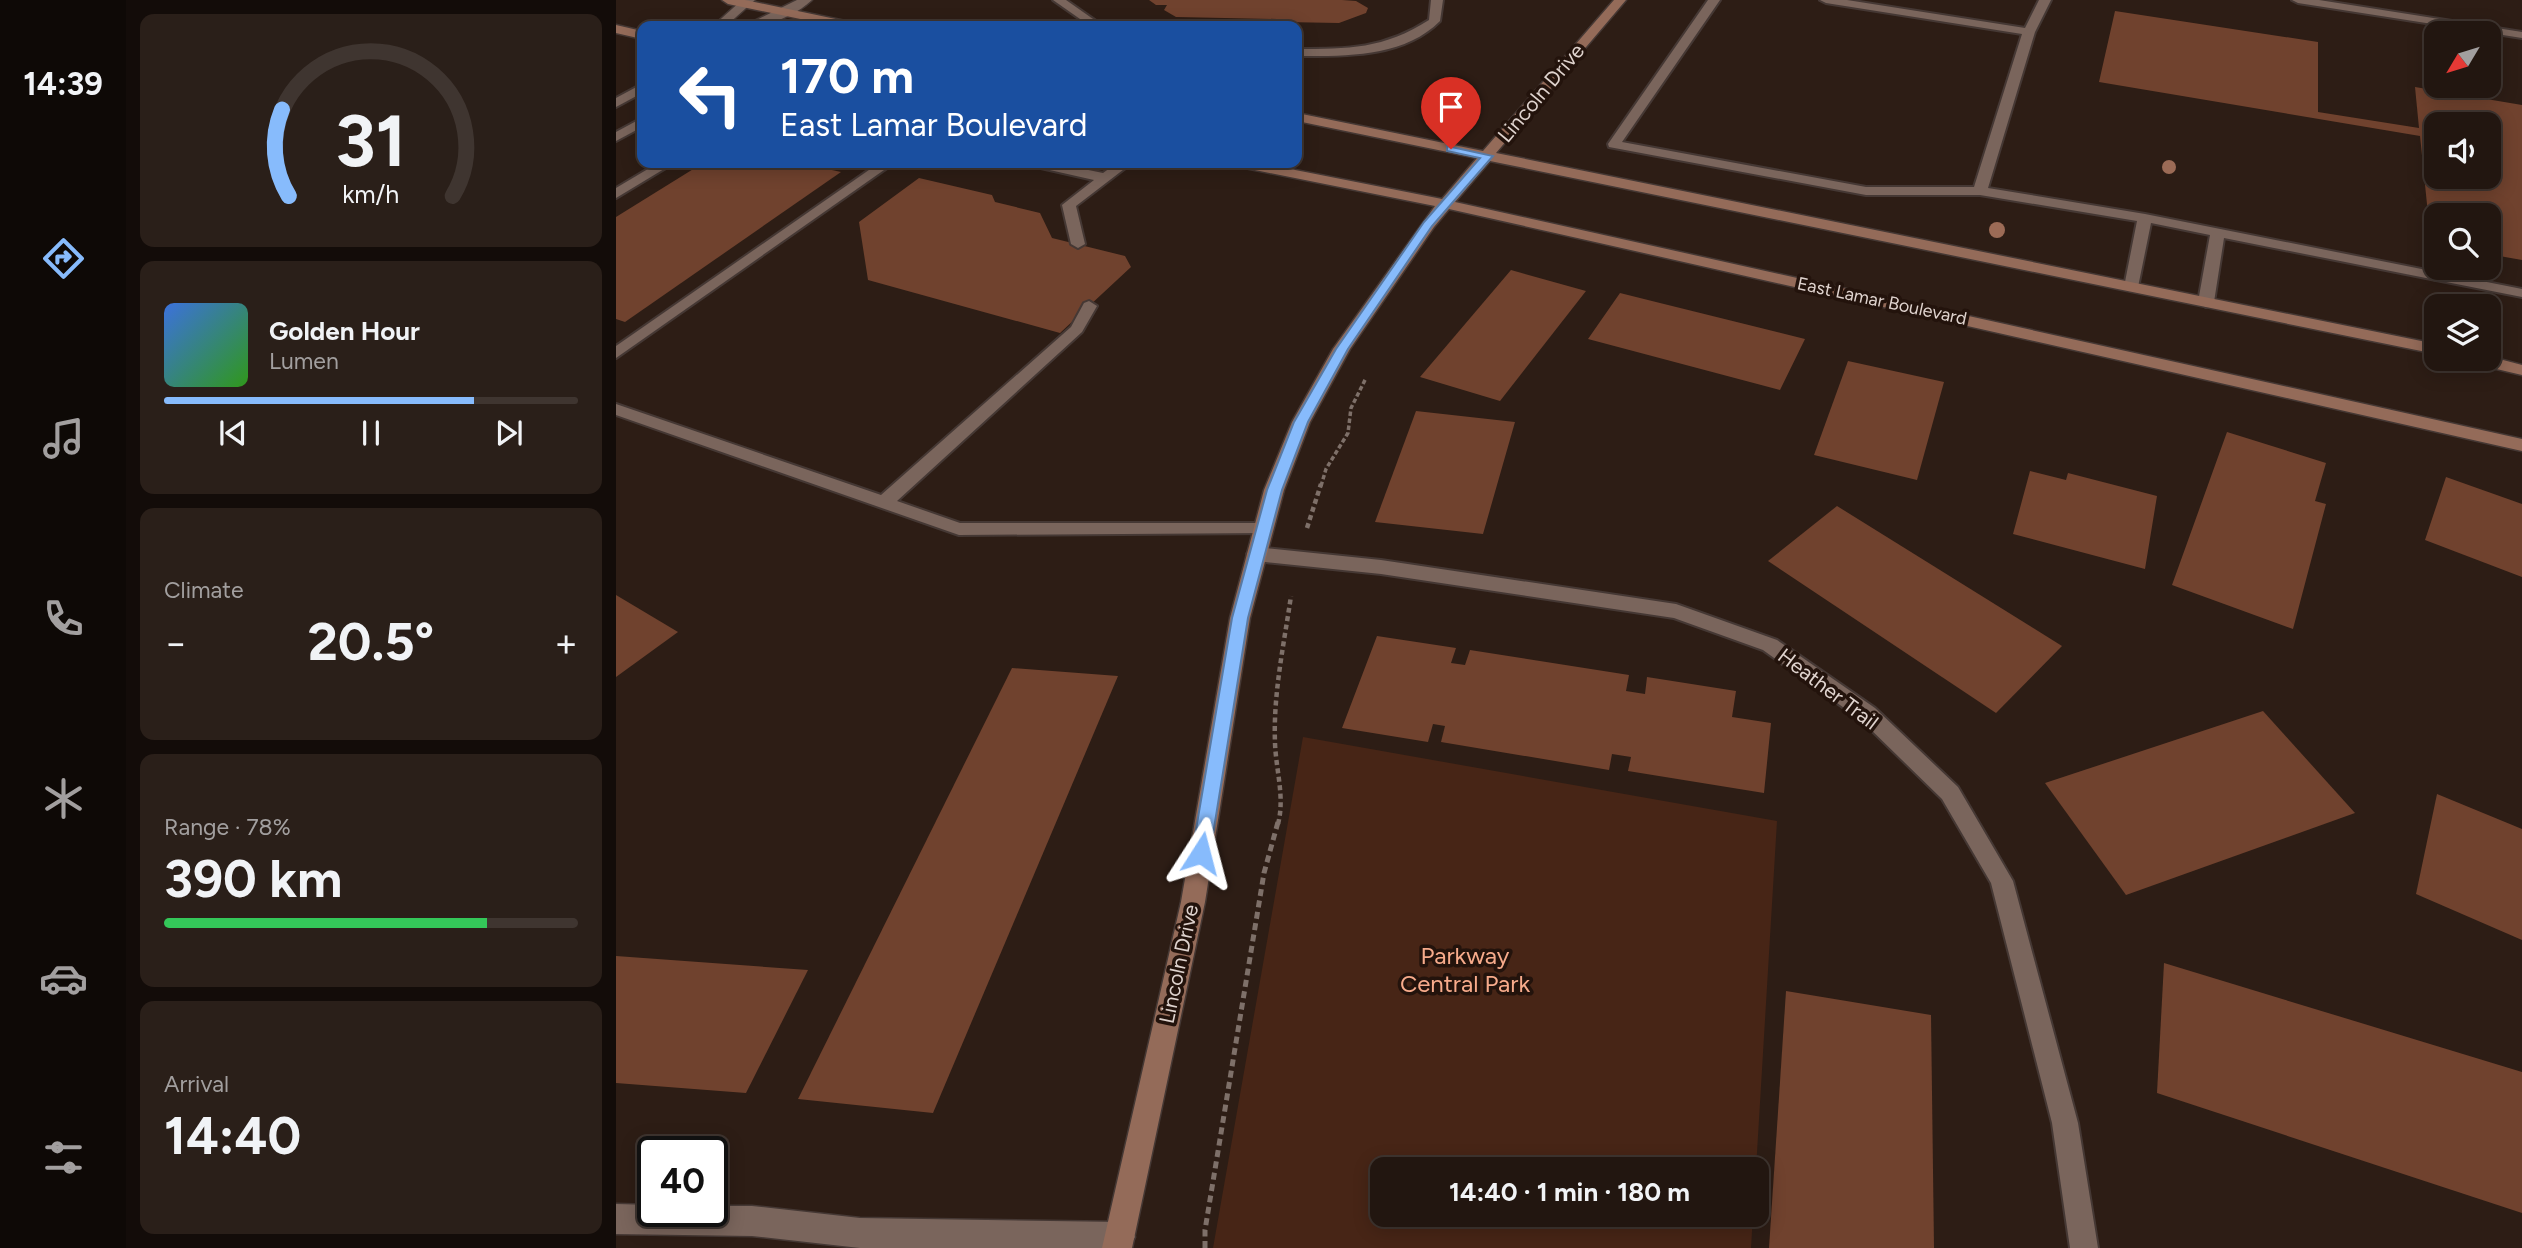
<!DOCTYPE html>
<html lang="en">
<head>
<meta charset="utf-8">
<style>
	body { margin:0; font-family:Figtree,sans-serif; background:#2a1f19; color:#f1f3f6; height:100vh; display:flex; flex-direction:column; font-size:26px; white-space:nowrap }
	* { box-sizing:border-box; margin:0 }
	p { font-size:23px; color:#a29f9f }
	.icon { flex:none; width:38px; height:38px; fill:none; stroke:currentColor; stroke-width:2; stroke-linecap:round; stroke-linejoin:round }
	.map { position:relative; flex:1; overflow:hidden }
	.side { display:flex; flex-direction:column; gap:14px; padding:14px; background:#130c09; width:490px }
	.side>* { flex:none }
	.hud { position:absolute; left:21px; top:21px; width:665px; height:147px; border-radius:14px; box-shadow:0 4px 18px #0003,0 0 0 2px #3f3530; background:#1a4fa0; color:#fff; overflow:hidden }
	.needle { width:46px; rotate:232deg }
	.tools { position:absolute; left:1808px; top:21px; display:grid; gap:14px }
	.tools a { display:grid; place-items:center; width:77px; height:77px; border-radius:14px; background:#221610; box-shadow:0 4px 18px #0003,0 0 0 2px #3f3530; font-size:35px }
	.speed { position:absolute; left:21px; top:1136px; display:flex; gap:14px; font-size:35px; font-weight:700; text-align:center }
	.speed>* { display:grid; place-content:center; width:91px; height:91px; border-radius:50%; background:#221610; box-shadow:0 4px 18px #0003,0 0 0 2px #3f3530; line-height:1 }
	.speed .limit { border:4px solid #111; border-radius:10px; background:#fff; color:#111 }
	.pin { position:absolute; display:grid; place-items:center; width:60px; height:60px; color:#fff; margin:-72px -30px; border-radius:50% 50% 50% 0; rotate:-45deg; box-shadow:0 0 7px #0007 }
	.pin .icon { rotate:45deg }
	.me { position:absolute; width:77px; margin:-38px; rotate:9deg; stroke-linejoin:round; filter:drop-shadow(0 0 5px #0008) }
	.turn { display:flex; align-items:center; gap:24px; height:147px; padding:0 28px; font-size:32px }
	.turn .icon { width:91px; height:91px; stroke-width:2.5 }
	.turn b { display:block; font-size:49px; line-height:60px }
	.big { font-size:52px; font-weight:700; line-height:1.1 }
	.side .tile { flex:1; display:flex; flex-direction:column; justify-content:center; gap:10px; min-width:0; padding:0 24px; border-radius:14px; background:#2a1f19 }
	.side .dial { align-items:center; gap:0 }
	.dial svg { height:182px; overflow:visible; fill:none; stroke:#3f3530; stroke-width:7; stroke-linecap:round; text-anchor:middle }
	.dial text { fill:#f1f3f6; stroke:none }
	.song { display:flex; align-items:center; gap:21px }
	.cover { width:84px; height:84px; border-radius:10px; background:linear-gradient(135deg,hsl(220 70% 55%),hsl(110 70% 35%)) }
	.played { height:7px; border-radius:4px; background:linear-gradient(90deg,#87bbfc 75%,#3f3530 75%) }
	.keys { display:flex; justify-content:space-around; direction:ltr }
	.heat { display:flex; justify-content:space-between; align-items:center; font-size:38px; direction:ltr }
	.charge { height:10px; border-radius:5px; background:linear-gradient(90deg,#34c759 78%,#3f3530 0) }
	.trip { position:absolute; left:754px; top:1157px; width:399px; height:70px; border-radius:14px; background:#221610; box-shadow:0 4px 18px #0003,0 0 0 2px #3f3530; font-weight:700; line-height:70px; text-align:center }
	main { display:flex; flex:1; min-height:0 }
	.menu { display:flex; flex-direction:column; width:126px; justify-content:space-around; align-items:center; background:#0e0906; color:#a29f9f }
	.menu .icon { width:49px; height:49px }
	.menu .selected { color:#87bbfc }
	.menu b { font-size:32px; color:#f1f3f6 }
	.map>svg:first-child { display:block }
	.green { fill:#472516 }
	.building { fill:#70422e; fill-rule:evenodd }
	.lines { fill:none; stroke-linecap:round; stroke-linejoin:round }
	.lane-casing { stroke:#453834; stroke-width:4 }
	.street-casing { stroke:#453834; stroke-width:3 }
	.secondary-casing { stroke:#453834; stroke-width:3 }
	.path-far2 { stroke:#7e7069; stroke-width:3.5; stroke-dasharray:4.5 2.5; stroke-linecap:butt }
	.path-far1 { stroke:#7e7069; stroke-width:4.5; stroke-dasharray:5 3.5; stroke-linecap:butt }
	.path { stroke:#7e7069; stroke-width:5; stroke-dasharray:7 4.5; stroke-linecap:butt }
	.lane { fill:#7a655c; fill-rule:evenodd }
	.street { fill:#7a655c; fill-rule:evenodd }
	.secondary { fill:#946b59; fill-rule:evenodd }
	.tree { fill:#9c6b56 }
	.route { fill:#87bbfc; stroke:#587aa4; stroke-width:2 }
	.labels { text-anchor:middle; stroke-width:7; stroke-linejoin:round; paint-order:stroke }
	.far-street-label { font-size:18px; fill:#dfd3ce; stroke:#23130c }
	.street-label { font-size:21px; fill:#dfd3ce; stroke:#23130c }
	.near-park-label { font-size:24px; fill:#f7ab8b; stroke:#23130c }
</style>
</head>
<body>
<main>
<nav class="menu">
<b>14:39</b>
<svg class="icon selected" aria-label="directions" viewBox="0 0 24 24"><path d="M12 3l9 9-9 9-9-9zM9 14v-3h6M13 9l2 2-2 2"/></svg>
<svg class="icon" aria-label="music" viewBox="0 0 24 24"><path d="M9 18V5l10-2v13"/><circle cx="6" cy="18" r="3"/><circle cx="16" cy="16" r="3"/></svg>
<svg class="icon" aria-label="phone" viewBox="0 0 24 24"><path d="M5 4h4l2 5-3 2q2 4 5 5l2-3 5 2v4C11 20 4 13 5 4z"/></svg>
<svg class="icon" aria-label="climate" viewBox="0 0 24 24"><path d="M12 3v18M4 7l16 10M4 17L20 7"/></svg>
<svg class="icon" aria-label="car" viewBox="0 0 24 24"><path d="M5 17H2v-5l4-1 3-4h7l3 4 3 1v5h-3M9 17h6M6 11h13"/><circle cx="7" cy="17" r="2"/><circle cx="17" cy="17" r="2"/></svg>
<svg class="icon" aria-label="filters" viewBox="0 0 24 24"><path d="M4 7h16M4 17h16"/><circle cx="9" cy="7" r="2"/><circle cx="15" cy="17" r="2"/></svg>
</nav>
<section class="side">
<div class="tile dial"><svg viewBox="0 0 100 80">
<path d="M14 69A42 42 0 1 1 86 69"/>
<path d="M14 69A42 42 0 0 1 11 31" stroke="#87bbfc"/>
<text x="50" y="56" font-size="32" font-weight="700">31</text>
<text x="50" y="72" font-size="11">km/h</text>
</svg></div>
<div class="tile">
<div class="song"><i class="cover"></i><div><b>Golden Hour</b><p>Lumen</p></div></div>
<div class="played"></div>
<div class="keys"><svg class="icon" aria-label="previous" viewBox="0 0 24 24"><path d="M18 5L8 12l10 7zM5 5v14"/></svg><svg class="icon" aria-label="pause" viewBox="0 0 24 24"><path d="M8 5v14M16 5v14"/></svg><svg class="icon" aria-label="next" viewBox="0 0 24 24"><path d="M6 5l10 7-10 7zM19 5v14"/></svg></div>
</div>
<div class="tile"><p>Climate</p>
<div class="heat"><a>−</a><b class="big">20.5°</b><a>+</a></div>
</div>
<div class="tile"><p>Range · 78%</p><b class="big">390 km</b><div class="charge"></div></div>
<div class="tile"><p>Arrival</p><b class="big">14:40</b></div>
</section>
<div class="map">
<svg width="1906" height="1248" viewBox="0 0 1906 1248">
	<rect width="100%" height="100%" fill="#2d1d15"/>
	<path class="green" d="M687 737 1161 821 1140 1169H766V1214L1137 1215 1135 1248H597Z"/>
	<g class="building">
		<path d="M533 0H726L740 1 752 8 750 13 723 23 668 22 661 19 560 17 548 10 551 5H540Z"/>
		<path d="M1499 11 1702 42V112L1803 128 1799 87 1906 105V260L1872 254V215H1820V244L1815 243 1804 136 1483 82ZM1820 124H1872V177H1820Z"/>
		<path d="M87 163H184L225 172 9 322 0 319V217Z"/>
		<path d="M303 178 376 195 379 202 424 213 436 238 509 256 515 267 444 333 252 280 243 222Z"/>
		<path d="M895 270 970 291 884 401 804 377Z"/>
		<path d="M1004 293 1044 303 1189 339 1164 390 972 339Z"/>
		<path d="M1232 361 1328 382 1301 480 1198 455Z"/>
		<path d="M800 411 899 422 867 534 759 522Z"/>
		<path d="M1611 432 1710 463 1699 501 1710 504 1677 629 1556 585Z"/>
		<path d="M1414 471 1450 480 1452 473 1541 496 1529 569 1397 534Z"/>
		<path d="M1830 477 1906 504V577L1809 540Z"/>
		<path d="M1221 506 1446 646 1380 713 1152 561Z"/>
		<path d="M0 595 62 632 0 677Z"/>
		<path d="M761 636 840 648 835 663 849 665 854 650 1013 675 1010 691 1029 694 1031 677 1120 691 1116 717 1155 723 1148 793 1012 771 1015 757 996 754 993 770 825 742 829 726 817 724 812 742 726 728Z"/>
		<path d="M396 668 502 676 317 1113 182 1099Z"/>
		<path d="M1647 711 1739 813 1510 895 1429 783Z"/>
		<path d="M1821 794 1906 829V940L1800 894Z"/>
		<path d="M0 956 192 970 130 1093 0 1083Z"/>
		<path d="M1548 963 1906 1072V1213L1541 1093Z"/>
		<path d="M1170 991 1315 1015 1318 1248H1153Z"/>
	</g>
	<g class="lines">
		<g class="lane-casing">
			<g id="lane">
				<path d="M437 0H450L487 26H474Z"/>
				<path d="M815 0H827L824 21C787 58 729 56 681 56V49C732 49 768 49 813 20Z"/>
				<path d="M1092 0H1104L1006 142 1250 187H1358L1406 34 1210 3 1204 0H1231L1409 28 1423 0H1435L1419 32 1372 188 1529 214 1906 289V297L1608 238 1598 302 1590 307 1582 302 1594 235 1535 223 1522 287 1515 291 1508 287 1521 221 1364 195H1250L993 147 992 144Z"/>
				<path d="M1676 0H1703L1906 32V38L1682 3Z"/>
				<path d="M26 84V93L0 107V98Z"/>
				<path d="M26 118V127L0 141V132Z"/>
				<path d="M42 163H58L0 198V188Z"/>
				<path d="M263 163H278L0 358V346Z"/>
				<path d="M414 163H438L487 173 501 163H516L460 206 469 244 462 248 455 244 446 205 478 180 416 166Z"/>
				<path d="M473 301 481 306 466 332 281 501 344 523H647L653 525 656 529 653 533 343 535 0 415V404L265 495 455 327 468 303Z"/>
				<path d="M640 547 765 560 1060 604 1161 640 1259 708 1342 787 1397 881 1462 1123 1482 1248H1454L1436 1123 1375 883 1326 799 1245 720 1147 650 1058 618 765 574 640 561 634 559 631 554 634 549Z"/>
			</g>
		</g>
		<g class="street-casing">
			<g id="street">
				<path d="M126 0H139L110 26H97Z"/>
				<path d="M181 0H196C179 16 151 27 128 26Z"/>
				<path d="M0 1204 37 1205V1211H96V1206H136L244 1218 504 1222 515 1226 519 1237 513 1248H244L136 1236 0 1234Z"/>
			</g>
		</g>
		<g class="secondary-casing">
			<g id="secondary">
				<path d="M106 0H129L234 22 240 26H218L112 4Z"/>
				<path d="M998 0H1010L880 153 1820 344V354L874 161 839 202 1906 439V451L833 209 818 227 734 349 694 422 668 490 634 618 589 902 516 1248H486L565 902 614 618 648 490 676 422 717 349 819 206 624 167 617 163H644L826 199 861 158 681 121V113L867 151Z"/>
				<path d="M0 25 26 31V39L0 33Z"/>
				<path d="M1872 356 1906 365V375L1855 363 1852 359H1872Z"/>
			</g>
		</g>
		<path class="path-far2" d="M705 486 710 469 732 433 735 408 750 378"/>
		<g class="path-far1">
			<path d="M691 528 705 484"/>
			<path d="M662 824C669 797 660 771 659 743 657 694 668 644 675 596"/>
		</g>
		<path class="path" d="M589 1248V1230L648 873 662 822"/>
		<use href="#lane" class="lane"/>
		<use href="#street" class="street"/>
		<use href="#secondary" class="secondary"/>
	</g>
	<g class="tree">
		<circle cx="817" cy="102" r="7"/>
		<circle cx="1553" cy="167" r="7"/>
		<circle cx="1381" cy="230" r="8"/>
	</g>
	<path class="route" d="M831 146 877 156 816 226 732 349 692 422 666 490 632 618 594 853 592 859 585 861 579 859 576 853 616 618 651 490 678 422 720 349 808 222 864 158 831 151Z"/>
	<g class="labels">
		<g class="far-street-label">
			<text transform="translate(1266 301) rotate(12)" y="6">East Lamar Boulevard</text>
		</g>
		<g class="street-label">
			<text transform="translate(925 93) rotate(-50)" y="7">Lincoln Drive</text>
			<text transform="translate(1212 689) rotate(37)" y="7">Heather Trail</text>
			<text transform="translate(563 964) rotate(-78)" y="7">Lincoln Drive</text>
		</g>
		<g class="near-park-label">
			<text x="849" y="964">Parkway<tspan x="849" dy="28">Central Park</tspan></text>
		</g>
	</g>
</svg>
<div class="tools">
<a><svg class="needle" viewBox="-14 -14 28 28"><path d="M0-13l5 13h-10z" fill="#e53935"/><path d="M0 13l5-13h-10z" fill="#a29f9f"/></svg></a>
<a><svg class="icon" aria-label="sound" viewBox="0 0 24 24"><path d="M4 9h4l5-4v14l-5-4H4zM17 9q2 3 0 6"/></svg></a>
<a><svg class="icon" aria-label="search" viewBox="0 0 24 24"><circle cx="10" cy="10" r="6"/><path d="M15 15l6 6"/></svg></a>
<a><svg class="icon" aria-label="layers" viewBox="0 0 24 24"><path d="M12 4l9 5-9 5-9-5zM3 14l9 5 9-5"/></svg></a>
</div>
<div class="speed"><div class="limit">40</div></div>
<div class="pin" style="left:835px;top:149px;background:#d93025"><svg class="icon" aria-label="arrive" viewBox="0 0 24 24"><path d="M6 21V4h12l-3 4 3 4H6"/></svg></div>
<svg class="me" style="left:585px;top:853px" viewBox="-20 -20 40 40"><path d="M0-17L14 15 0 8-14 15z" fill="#87bbfc" stroke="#fff" stroke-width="4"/></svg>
<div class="trip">14:40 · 1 min · 180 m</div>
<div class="hud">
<div class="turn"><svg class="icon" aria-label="left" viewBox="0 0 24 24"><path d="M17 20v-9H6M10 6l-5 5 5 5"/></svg><div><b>170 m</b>East Lamar Boulevard</div></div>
</div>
</div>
</main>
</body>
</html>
